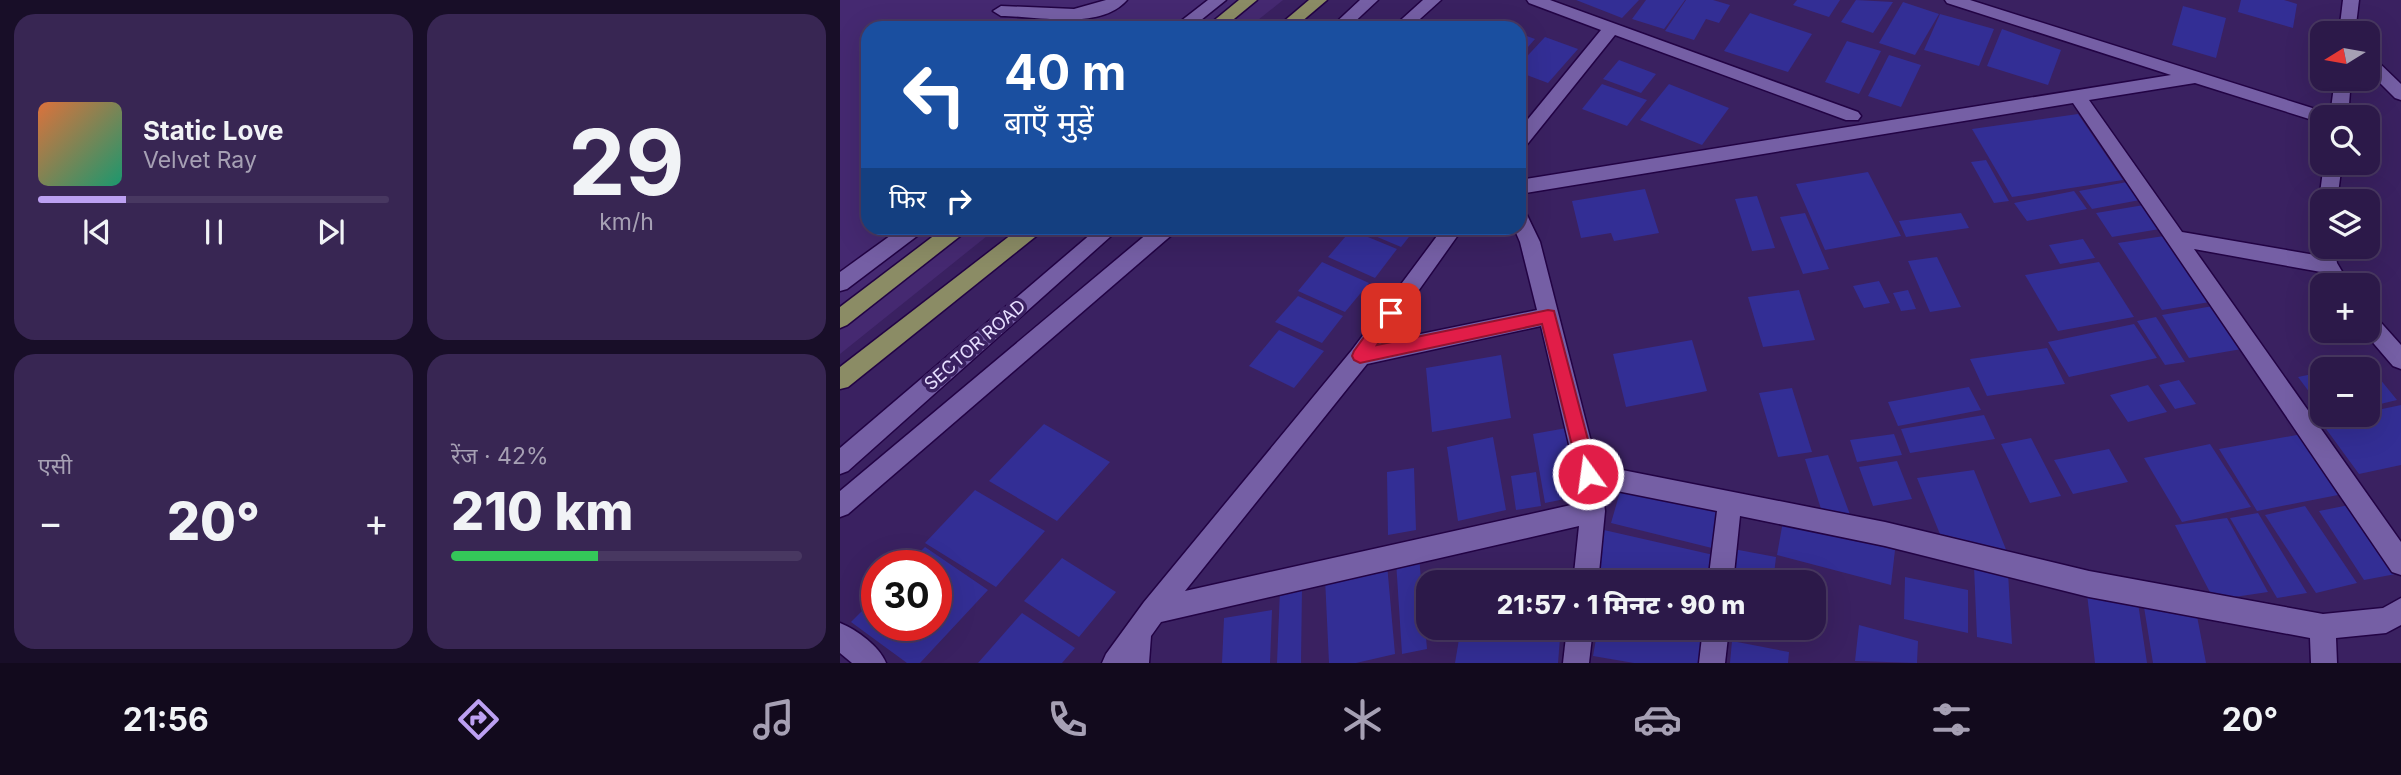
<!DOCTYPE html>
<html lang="hi">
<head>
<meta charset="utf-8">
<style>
	body { margin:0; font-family:Inter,"Noto Sans Devanagari",sans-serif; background:#382653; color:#f1f3f6; height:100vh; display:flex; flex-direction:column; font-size:26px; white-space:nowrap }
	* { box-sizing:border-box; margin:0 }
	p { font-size:23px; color:#a6a0b4 }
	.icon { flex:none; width:38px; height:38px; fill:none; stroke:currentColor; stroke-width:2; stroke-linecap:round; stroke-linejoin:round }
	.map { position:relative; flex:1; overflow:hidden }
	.drawer { display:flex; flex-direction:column; gap:14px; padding:14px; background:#180e28; width:840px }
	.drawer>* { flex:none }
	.guide { position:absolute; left:21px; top:21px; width:665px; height:214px; border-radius:21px; box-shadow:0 7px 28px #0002,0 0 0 2px #483861; background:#1a4fa0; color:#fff; overflow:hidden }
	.needle { width:46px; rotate:259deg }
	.fabs { position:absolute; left:1470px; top:21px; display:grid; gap:14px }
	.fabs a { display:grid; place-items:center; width:70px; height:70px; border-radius:14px; background:#2c1949; box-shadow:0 7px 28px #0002,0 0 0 2px #483861; font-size:35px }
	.speed { position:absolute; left:21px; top:550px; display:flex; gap:14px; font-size:35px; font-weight:700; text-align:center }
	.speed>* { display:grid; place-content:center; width:91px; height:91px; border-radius:50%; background:#2c1949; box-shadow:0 7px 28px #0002,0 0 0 2px #483861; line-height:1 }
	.speed .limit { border:10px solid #d22; background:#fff; color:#111 }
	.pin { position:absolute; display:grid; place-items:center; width:60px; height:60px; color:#fff; margin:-30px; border-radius:14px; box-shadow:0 4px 10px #0006 }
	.me { position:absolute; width:77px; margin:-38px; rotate:346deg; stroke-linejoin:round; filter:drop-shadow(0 0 5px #0008) }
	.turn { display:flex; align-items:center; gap:24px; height:147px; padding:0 28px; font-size:32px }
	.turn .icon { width:91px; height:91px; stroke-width:2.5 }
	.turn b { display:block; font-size:49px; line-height:60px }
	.then { display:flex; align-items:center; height:66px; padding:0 28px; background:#0003; gap:14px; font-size:26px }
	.big { font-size:52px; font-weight:800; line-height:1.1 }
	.drawer .tile { flex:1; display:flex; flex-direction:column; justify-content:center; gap:10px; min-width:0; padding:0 24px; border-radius:21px; background:#382653 }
	.drawer .dial { align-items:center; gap:0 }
	.dial b { font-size:91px; line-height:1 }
	.song { display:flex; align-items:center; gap:21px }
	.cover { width:84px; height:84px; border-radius:10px; background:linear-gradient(135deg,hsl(20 70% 55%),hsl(160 70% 35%)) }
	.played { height:7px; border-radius:4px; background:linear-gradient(90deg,#bca0f2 25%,#483861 25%) }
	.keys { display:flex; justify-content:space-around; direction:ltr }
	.heat { display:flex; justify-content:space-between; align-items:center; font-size:38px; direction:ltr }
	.charge { height:10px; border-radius:5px; background:linear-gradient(90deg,#34c759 42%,#483861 0) }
	.drawer .tiles { flex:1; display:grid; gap:14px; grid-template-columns:repeat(2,1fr) }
	.trip { position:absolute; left:576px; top:570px; width:410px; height:70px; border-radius:21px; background:#2c1949; box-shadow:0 7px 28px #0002,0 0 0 2px #483861; font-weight:800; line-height:70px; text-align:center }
	.menu { display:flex; height:112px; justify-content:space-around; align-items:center; background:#120a1d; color:#a6a0b4 }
	.menu .icon { width:49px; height:49px }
	.menu .current { color:#bca0f2 }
	.menu b { font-size:32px; color:#f1f3f6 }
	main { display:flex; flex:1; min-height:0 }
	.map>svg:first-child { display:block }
	.built { fill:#452971 }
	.building { fill:#332e95 }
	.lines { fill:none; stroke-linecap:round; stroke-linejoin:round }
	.minor-casing { stroke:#220344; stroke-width:3 }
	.major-casing { stroke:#220344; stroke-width:3 }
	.minor { fill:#755fa5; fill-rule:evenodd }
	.major { fill:#8b8c65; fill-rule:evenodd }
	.route { fill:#e11d48; stroke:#92132f; stroke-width:2 }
	.labels { text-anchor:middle; stroke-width:7; stroke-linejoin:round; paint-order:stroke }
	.street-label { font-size:18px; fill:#e7dfff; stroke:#3a2161 }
</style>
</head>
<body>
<main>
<section class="drawer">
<div class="tiles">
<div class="tile">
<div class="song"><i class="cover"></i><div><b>Static Love</b><p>Velvet Ray</p></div></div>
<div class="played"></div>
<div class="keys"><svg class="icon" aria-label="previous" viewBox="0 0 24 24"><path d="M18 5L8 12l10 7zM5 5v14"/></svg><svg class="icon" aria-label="pause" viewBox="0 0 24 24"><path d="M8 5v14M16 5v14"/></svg><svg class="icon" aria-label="next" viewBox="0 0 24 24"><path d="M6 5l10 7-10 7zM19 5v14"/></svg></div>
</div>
<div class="tile dial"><b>29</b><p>km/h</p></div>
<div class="tile"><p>एसी</p>
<div class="heat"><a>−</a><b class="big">20°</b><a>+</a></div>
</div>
<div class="tile"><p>रेंज · 42%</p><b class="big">210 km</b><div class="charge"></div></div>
</div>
</section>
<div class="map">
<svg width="1561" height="663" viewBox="0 0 1561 663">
	<rect width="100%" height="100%" fill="#3a2161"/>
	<path class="built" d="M0 0H443L408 28H28V228H157L0 354Z"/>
	<g class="building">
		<path d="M736 0H799L782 18Z"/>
		<path d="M806 0H845L824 29 792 19Z"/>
		<path d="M846 0H873L890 5 879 23 866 19 854 40 825 31Z"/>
		<path d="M957 0H1000L989 17 953 5Z"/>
		<path d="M1016 0 1053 2 1033 33 1001 22Z"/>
		<path d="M1401 0H1444L1457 4 1453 28 1398 12Z"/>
		<path d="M1063 2 1099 14 1075 55 1039 43Z"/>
		<path d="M1343 6 1386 18 1376 58 1332 45Z"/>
		<path d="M910 13 972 34 948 72 884 51Z"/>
		<path d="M1100 14 1154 29 1139 66 1084 50Z"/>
		<path d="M1162 29 1221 50 1208 85 1147 66Z"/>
		<path d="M679 33 695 39 679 57Z"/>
		<path d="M705 37 738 49 708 83 679 72V65Z"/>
		<path d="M1007 41 1041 51 1019 94 985 82Z"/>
		<path d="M1049 55 1081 65 1061 107 1028 96Z"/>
		<path d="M779 60 816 74 801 93 763 79Z"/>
		<path d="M762 84 807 100 787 126 742 109Z"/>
		<path d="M829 84 889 108 862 145 800 120Z"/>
		<path d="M1238 114 1283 180 1172 197 1132 129Z"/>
		<path d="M1146 160 1169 201 1154 203 1131 162Z"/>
		<path d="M1028 172 1061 236 985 250 956 184Z"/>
		<path d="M1287 182 1300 200 1252 209 1239 191Z"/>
		<path d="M805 189 819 233 774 241 771 233 741 238 732 201Z"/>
		<path d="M1234 191 1247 209 1187 221 1174 203Z"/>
		<path d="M917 196 935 248 912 251 895 199Z"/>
		<path d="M1304 205 1320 229 1272 237 1256 213Z"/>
		<path d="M965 213 989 269 963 274 940 217Z"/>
		<path d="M1121 213 1129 228 1066 237 1059 221Z"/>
		<path d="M516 228H576L561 247Z"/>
		<path d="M511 230 557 249 535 278 488 257Z"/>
		<path d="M1324 236 1370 302 1322 310 1278 243Z"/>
		<path d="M1243 239 1255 258 1220 264 1209 245Z"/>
		<path d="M1097 257 1121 307 1090 312 1068 261Z"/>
		<path d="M482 262 529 283 505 312 458 291Z"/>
		<path d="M1259 262 1294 317 1218 331 1185 275Z"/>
		<path d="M1039 281 1050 303 1024 308 1013 286Z"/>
		<path d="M959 290 975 340 923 347 908 297Z"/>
		<path d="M1068 290 1076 309 1061 311 1053 293Z"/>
		<path d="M458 296 503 316 482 343 435 322Z"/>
		<path d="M1373 306 1402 349 1349 358 1322 315Z"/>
		<path d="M1316 317 1345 362 1325 365 1297 321Z"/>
		<path d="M1294 324 1317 358 1229 377 1208 342Z"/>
		<path d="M439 330 484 351 454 388 409 366Z"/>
		<path d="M852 340 867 391 786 407 773 354Z"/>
		<path d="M1207 348 1225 384 1147 396 1130 359Z"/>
		<path d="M661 355 671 418 592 432 586 368Z"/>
		<path d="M1526 362 1557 400 1528 407V369H1499Z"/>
		<path d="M1482 372V409L1458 377Z"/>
		<path d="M1339 380 1356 404 1335 409 1319 385Z"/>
		<path d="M1308 385 1327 412 1288 422 1270 395Z"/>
		<path d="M1129 387 1141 410 1058 426 1048 402Z"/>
		<path d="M952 388 972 452 938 457 919 393Z"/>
		<path d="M1561 405V465L1519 474 1481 422 1528 415V412Z"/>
		<path d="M1144 415 1155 439 1070 453 1061 429Z"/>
		<path d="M204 424 270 462 217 521 149 481Z"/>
		<path d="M732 427 745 495 705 503 693 434Z"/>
		<path d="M1054 434 1062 455 1017 462 1010 440Z"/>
		<path d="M1462 434 1503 494 1417 511 1379 449Z"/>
		<path d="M653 437 666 510 618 521 607 447Z"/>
		<path d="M1191 438 1221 496 1190 503 1161 444Z"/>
		<path d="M1370 444 1411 507 1342 522 1304 458Z"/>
		<path d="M1269 449 1288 482 1233 494 1214 460Z"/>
		<path d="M988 455 1012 520 982 512 965 459Z"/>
		<path d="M1057 461 1072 499 1033 506 1019 467Z"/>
		<path d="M574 468 576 530 548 535 547 472Z"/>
		<path d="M1134 470 1169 557 1102 539 1077 478Z"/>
		<path d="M696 472 701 506 676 510 671 476Z"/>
		<path d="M782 485 888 510 880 550 771 523Z"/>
		<path d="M135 490 205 531 156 587 85 543Z"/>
		<path d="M1514 504 1561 573 1524 580 1479 511Z"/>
		<path d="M1465 506 1517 583 1476 593 1425 515Z"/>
		<path d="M1418 513 1467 593 1437 598 1390 518Z"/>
		<path d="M1387 518 1428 592 1374 600 1335 525Z"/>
		<path d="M943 521 1055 550 1051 585 937 555Z"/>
		<path d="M764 530 878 556 874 583H804L754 571Z"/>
		<path d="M85 547 148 590 80 663H67L11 622 37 596V625H96V565H67Z"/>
		<path d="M888 548 936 557 933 583H883Z"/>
		<path d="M579 556 587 649 562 654 556 561Z"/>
		<path d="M222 558 276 592 239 637 184 601Z"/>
		<path d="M547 564 555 654 516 663H489L485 578Z"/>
		<path d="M1134 566 1168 572 1172 644 1137 637Z"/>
		<path d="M1065 577 1128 590V633L1064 619Z"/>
		<path d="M462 586 461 663H437L440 590Z"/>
		<path d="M1247 594 1298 603 1307 663H1255Z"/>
		<path d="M1304 607 1357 616 1366 663H1313Z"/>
		<path d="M432 610 430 663H382L384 618Z"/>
		<path d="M182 613 235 648 222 663H138Z"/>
		<path d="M1019 625 1078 641 1077 663 1015 661Z"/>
		<path d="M758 628H805L868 639 865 663H794L753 656Z"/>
		<path d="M620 633 720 638 718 663H615Z"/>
		<path d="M892 641 949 652 948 663H890Z"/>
	</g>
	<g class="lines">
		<g class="minor-casing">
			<g id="minor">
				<path d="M266 0H287C260 31 197 16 161 16L153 11 161 6 234 9Z"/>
				<path d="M368 0H386L351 28H332Z"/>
				<path d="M520 0H538L508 28H490Z"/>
				<path d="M583 0H601L570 28H552Z"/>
				<path d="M687 0H710L1018 112 1021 116 1018 120H1006L775 35 685 147 679 148V130L761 30 689 3Z"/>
				<path d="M1105 0H1130L1488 113 1490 116 1495 79H1511L1508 117H1482V123L1355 83 1249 100 1342 232 1475 255 1474 247 1477 242 1482 240V247H1494L1497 263 1510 285H1489L1481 272 1354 249 1561 542V575L1552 572 1233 103 679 194V180L1331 75 1107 3Z"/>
				<path d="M1503 0H1519L1515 33H1499Z"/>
				<path d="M1528 57 1534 58 1561 84V100L1555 98 1528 71Z"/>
				<path d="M1484 163H1502L1497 201H1482V206L1479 201Z"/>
				<path d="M679 211 686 213 700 242 757 465 1045 522 1249 571 1483 614 1543 608 1561 598V625L1546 633 1496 638 1497 663H1471L1470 638 1249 597 1045 546 900 516 893 583H868L877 511 762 488 765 511 758 583H733L739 526 321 622 311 636 309 663H262L266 654 304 602 512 350 603 228H623L542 342 697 310 680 242 674 228H679ZM701 326 736 474 740 503 345 591 527 364Z"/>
				<path d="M61 228H84L81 233 7 289 0 291V272Z"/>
				<path d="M258 228H280L8 471 0 474V448Z"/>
				<path d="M314 228H337L334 233 8 514 0 517V491Z"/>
				<path d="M1528 313 1535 316 1561 345V369L1553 366 1523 331H1528Z"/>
				<path d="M0 623C17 630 39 646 46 663H12L0 653Z"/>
				<path d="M727 628H753L749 663H723Z"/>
				<path d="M863 628H889L885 663H859Z"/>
			</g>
		</g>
		<g class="major-casing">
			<g id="major">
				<path d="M399 0H417L383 28H365Z"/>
				<path d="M469 0H487L454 28H436Z"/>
				<path d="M104 228H127L124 233 7 325 0 328V307Z"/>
				<path d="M180 228H203L200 233 8 387 0 389V367Z"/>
			</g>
		</g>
		<use href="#minor" class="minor"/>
		<use href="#major" class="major"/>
	</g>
	<path class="route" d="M551 306 559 313 537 345 708 310 714 311 757 474 754 480 748 482 742 480 739 474 702 324 520 363 514 360 512 356 514 351 545 308Z"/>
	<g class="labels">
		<g class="street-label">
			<text transform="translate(135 345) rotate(-41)" y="6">SECTOR ROAD</text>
		</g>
	</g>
</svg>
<div class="fabs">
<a><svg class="needle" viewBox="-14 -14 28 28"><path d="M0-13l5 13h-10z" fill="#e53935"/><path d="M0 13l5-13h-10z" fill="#a6a0b4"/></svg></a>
<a><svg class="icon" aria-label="search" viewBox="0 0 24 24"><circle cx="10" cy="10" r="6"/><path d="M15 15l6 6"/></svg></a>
<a><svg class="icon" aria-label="layers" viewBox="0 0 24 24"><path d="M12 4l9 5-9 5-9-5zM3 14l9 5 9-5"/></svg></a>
<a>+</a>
<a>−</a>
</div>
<div class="speed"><div class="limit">30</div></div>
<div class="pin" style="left:551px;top:313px;background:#d93025"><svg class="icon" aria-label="arrive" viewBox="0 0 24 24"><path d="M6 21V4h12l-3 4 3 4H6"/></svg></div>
<svg class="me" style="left:748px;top:474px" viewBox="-20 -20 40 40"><circle r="17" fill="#e11d48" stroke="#fff" stroke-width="3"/><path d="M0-11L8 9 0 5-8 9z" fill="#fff"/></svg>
<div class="trip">21:57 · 1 मिनट · 90 m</div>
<div class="guide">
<div class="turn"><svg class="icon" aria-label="left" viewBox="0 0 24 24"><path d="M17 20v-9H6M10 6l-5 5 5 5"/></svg><div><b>40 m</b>बाएँ मुड़ें</div></div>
<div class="then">फिर<svg class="icon" aria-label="right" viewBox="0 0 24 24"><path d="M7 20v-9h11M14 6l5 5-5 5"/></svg></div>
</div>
</div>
</main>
<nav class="menu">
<b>21:56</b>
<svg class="icon current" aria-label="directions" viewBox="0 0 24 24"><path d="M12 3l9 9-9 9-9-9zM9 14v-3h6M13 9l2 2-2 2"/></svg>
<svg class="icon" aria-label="music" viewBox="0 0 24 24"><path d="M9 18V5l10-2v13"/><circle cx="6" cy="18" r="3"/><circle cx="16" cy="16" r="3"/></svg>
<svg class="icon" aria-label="phone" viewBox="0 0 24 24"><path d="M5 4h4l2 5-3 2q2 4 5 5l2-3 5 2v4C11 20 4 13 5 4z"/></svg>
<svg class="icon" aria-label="climate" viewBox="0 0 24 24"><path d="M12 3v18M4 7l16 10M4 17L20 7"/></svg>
<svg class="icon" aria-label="car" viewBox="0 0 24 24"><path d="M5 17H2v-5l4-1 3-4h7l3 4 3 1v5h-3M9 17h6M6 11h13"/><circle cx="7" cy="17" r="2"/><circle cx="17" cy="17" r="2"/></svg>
<svg class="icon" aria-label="filters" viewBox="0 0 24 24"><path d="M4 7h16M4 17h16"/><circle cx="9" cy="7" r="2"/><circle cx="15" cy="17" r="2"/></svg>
<b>20°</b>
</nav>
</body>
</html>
